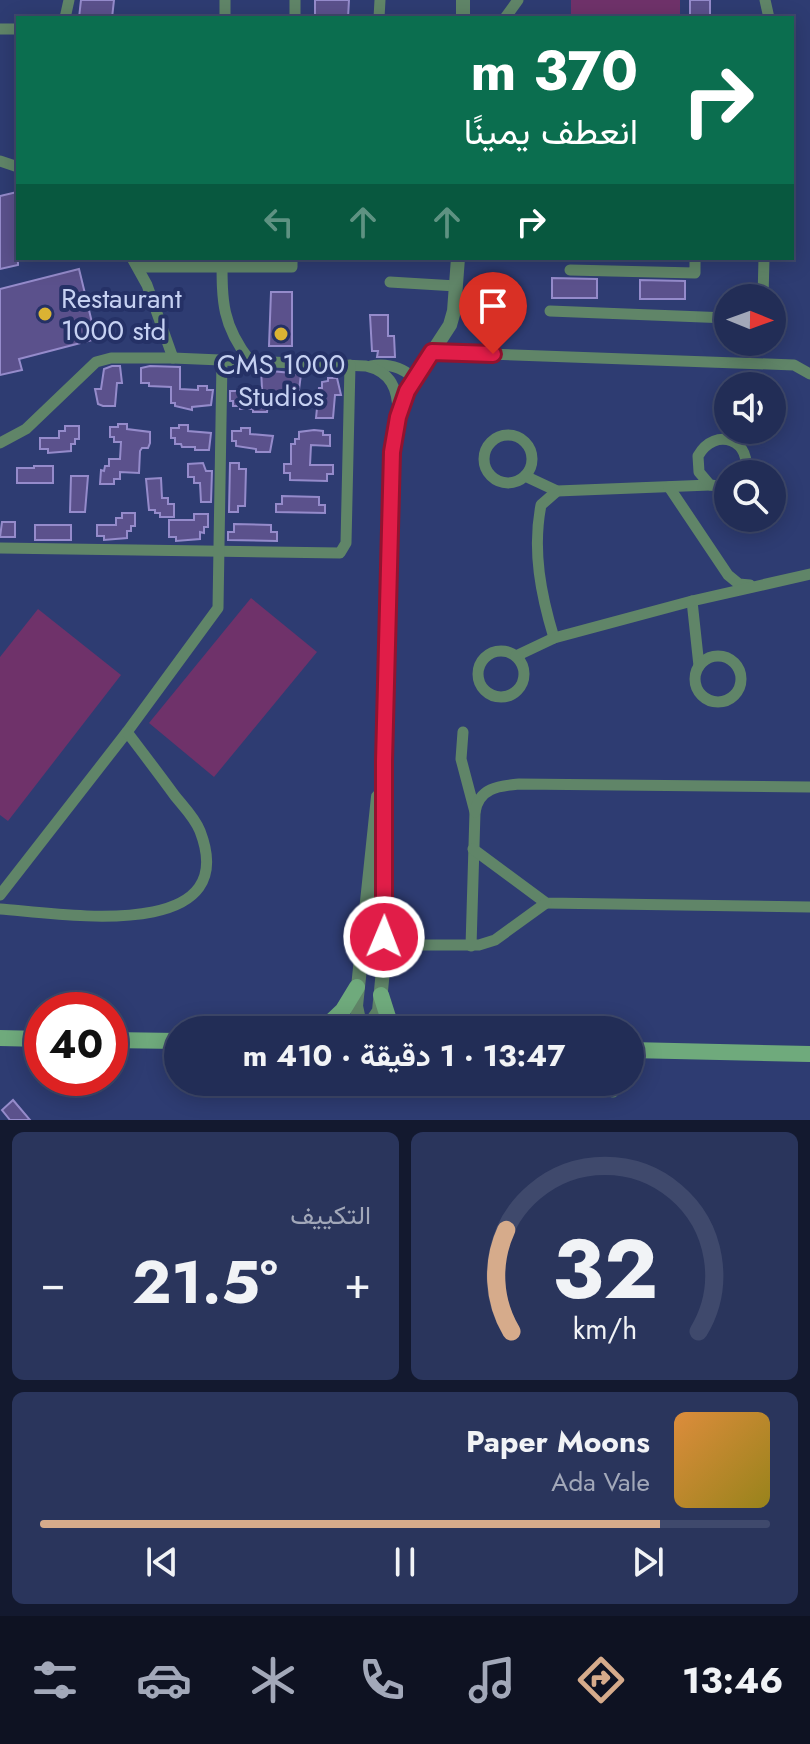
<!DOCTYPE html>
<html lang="ar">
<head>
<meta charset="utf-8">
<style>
	body { margin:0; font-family:Jost,Vazirmatn,sans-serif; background:#2a355c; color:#f1f3f6; direction:rtl; height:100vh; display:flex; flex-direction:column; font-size:30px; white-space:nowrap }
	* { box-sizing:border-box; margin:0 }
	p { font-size:26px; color:#a2a8b9 }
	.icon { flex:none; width:44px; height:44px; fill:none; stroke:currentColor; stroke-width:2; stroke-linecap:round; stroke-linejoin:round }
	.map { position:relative; height:1120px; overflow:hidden; direction:ltr }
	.details { display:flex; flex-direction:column; gap:12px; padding:12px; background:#13192f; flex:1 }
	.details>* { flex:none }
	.guide { position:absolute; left:16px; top:16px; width:778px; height:244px; border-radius:0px; box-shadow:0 4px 20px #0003,0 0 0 2px #3f496c; direction:rtl; background:#0b6e4f; color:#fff; overflow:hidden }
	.needle { width:52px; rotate:91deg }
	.tools { position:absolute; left:714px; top:284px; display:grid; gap:16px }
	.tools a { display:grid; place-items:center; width:72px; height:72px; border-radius:50%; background:#222d56; box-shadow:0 4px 20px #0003,0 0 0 2px #3f496c; font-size:40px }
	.speed { position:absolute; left:24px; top:992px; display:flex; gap:16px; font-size:40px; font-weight:700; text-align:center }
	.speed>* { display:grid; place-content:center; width:104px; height:104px; border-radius:50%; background:#222d56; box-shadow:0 4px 20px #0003,0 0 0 2px #3f496c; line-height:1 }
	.speed .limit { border:12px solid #d22; background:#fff; color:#111 }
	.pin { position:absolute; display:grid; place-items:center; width:68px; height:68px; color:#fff; margin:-82px -34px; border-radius:50% 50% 50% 0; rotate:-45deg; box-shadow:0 0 8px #0007 }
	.pin .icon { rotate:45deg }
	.me { position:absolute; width:88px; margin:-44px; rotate:1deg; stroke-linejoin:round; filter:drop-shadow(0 0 6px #0008) }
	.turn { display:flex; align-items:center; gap:28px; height:168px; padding:0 24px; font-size:36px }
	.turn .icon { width:104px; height:104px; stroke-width:2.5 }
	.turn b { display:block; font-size:56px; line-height:68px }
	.lanes { display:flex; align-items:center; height:76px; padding:0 24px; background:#0003; justify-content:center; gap:40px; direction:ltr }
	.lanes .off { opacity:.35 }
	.big { font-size:60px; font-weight:700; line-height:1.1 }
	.details .widget { flex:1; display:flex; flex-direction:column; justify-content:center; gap:12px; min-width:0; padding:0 28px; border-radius:12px; background:#2a355c }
	.details .dial { align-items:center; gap:0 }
	.dial svg { height:208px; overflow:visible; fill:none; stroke:#3f496c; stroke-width:7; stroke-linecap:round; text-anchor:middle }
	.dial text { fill:#f1f3f6; stroke:none }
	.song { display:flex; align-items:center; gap:24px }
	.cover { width:96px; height:96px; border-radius:12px; background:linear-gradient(135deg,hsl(30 70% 55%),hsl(50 70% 35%)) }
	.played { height:8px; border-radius:4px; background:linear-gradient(90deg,#d6ab8b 85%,#3f496c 85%) }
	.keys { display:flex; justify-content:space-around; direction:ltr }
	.heat { display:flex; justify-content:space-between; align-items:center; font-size:44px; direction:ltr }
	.details .tiles { flex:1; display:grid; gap:12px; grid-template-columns:1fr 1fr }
	.widget:last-child { grid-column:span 2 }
	.trip { position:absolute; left:164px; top:1016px; width:480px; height:80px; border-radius:40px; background:#222d56; box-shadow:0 4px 20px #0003,0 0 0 2px #3f496c; font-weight:700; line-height:80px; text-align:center; direction:rtl }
	.tabs { display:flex; height:128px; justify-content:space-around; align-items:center; background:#0e1222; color:#a2a8b9 }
	.tabs .icon { width:56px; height:56px }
	.tabs .active { color:#d6ab8b }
	.tabs b { font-size:36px; color:#f1f3f6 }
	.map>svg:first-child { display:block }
	.green { fill:#6f326a }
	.building { fill:#5b518c; stroke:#958bcb; stroke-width:2 }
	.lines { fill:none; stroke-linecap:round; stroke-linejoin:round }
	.minor { stroke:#608568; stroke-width:11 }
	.tertiary { stroke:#608568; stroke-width:14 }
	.secondary { stroke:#6faa7c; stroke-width:16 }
	.route-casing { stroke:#92132f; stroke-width:20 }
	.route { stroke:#e11d48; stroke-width:14 }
	.poi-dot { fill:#dab333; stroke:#253166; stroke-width:3 }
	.labels { text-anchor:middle; stroke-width:8; stroke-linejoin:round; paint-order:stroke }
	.poi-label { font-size:28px; fill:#c6d1f2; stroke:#253166; text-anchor:start }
</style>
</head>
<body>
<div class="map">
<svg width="810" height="1120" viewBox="0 0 810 1120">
	<rect width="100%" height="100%" fill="#2e3c72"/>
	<g class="green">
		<rect x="571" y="0" width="109" height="18"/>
		<path d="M251 598 317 652 214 777 149 723Z"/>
		<path d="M38 609 121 675 8 821 0 815V657Z"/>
	</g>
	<g class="building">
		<path d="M81 0H114L112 18H79Z"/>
		<path d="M315 0H349L348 18H315Z"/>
		<rect x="690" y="0" width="20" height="18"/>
		<path d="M17 192 18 265 0 269V196Z"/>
		<path d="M79 269 96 339 19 359 22 370 0 375V289Z"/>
		<path d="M552 278 597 279V298H552Z"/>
		<path d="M640 280 685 281V299H640Z"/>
		<path d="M271 292H292V346H269Z"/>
		<path d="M370 315H388V336H394L395 357H377L378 351H372Z"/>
		<path d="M112 366H120L122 383H117L115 406H103L98 404 95 389H101L104 369Z"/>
		<path d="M150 366 180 367V389L198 390V386H207V390H213L211 405 192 407V410L175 406V403H171V387L149 386V383H141V368Z"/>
		<path d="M261 370 301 374 299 390H293V393H269L267 412H253V409H240V406H233V401H230V391H238V388H262Z"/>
		<path d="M328 378H337L341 395H335L333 418H316L319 388H322V382L328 381Z"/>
		<path d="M118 424H127V429L150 432V443L148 448H142L140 451 139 473 120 472V479H114V484H100L101 470 104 471 105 466H109V459H120L121 442H114V437H110V427H118Z"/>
		<path d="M179 425H188V431L211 433 209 450H195V447H182L181 444H175V438H171V428H179Z"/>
		<path d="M65 426H79V439H75V444H71V451L48 453V449H40V438H59V431H65Z"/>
		<path d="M241 428H250V434L273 436 270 452H256V449L236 446V441H232V431H241Z"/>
		<path d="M314 430 323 431V435H330V446L311 445 310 465H333V474H327V481L290 480V473H284V464H291V444H295V439H299V432Z"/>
		<path d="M203 463 206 471H212L211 502H201L200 483H194V477H188V464Z"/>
		<path d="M230 463H239V469H246L245 506H238V512H229Z"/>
		<path d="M34 466H53V483H17V468H34Z"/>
		<path d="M71 476H88L85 512H70Z"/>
		<path d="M161 478 162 498H168V504H174V517H160V513H155V510H149L146 479Z"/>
		<path d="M282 496 319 497V505H325V513L276 512V504H282Z"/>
		<path d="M122 513H135V526H131V531H127V538L104 540V536H97V525H116V518H122Z"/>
		<path d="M194 514H208V527H204V533L200 532V539L176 541V537H169V520H194Z"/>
		<path d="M2 522H15V537H0Z"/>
		<path d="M234 524 271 525V532H277V541L228 540V532H234Z"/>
		<rect x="35" y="525" width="36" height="15"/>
		<path d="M13 1100 30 1120H10L2 1110Z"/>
	</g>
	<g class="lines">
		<g class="minor">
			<path d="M765 0 769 18"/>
			<path d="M65 18 69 0"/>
			<path d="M225 18V0"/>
			<path d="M295 18V0"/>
			<path d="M379 18 380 0"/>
			<path d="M505 18 518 0"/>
			<path d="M0 29H18"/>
			<path d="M0 161 18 167"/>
			<path d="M132 258 147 285 173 358"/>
			<path d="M222 258C222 302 222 325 250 361"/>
			<path d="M138 267H292V258"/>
			<path d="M570 270 695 273V258"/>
			<path d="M390 282 456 286"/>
			<path d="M763 298 764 258"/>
			<path d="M550 311 728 318"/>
			<path d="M432 352 794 365 810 374"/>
			<path d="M371 366C388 363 401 367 414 378"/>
			<circle cx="508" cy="459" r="24"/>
			<path d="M0 443 26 429 96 362 111 358H173L366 366C391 372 398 389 398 413"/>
			<path d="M525 476 557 491 710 485"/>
			<path d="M669 487 728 575 739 584 750 585"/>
			<path d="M728 487 710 485 699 472 698 456C715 425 755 441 744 474"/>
			<path d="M0 548 340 553 346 543 350 365"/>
			<path d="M692 601 699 666"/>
			<path d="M554 638C541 595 532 551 541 505L557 491"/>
			<circle cx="501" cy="674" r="23"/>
			<path d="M516 656 554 638 692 601 810 574"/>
			<circle cx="718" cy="679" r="23"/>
			<path d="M463 732 461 759 475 812 471 946"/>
			<path d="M475 812C479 788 498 786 519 784L810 787"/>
			<path d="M473 849 546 903 810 907"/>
			<path d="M0 895 127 732 218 608 222 360"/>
			<path d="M0 909C57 913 244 945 200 831 195 818 184 807 175 796 159 774 143 753 127 732"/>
			<path d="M363 937H384L412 945H479L495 940 546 903"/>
			<path d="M360 960H384L412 945"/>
			<path d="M613 1092V1082"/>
		</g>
		<g class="tertiary">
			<path d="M463 18V0"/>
			<path d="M366 1030 379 1011 384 960V761L393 441 407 391 450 325 454 311 458 258"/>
			<path d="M368 1030 359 1020 356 1006 378 797"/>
		</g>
		<g class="secondary">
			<path d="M381 995 388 1017 396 1030"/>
			<path d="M322 1030 343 1010 357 987"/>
			<path d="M0 1038 42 1039"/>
			<path d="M110 1040 178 1041"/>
			<path d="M630 1050 810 1054"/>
		</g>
	</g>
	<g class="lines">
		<g class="route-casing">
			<path id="route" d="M384 937V761L392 452 398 417 407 391 432 352 493 354"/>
		</g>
		<use href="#route" class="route"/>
	</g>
	<g class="poi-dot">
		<circle cx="45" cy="314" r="8"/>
		<circle cx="281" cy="334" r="8"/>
	</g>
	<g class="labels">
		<g class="poi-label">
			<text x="61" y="308">Restaurant<tspan x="61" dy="32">1000 std</tspan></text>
			<text x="281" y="374" text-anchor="middle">CMS 1000<tspan x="281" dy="32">Studios</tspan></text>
		</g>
	</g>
</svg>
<div class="tools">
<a><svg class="needle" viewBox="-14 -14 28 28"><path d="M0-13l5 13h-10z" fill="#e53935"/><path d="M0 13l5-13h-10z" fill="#a2a8b9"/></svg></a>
<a><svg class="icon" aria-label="sound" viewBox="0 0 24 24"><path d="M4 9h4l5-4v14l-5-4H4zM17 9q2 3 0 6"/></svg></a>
<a><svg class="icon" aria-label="search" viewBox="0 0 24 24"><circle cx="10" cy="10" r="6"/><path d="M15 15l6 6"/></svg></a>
</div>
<div class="speed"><div class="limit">40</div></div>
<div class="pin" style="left:493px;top:354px;background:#d93025"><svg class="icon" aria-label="arrive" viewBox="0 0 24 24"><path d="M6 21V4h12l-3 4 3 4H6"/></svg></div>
<svg class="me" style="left:384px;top:937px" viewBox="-20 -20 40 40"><circle r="17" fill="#e11d48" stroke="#fff" stroke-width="3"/><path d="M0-11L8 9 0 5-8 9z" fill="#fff"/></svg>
<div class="trip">13:47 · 1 دقيقة · 410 m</div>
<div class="guide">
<div class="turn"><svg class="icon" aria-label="right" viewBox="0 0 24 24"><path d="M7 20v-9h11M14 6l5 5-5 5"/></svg><div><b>370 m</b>انعطف يمينًا</div></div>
<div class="lanes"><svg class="icon off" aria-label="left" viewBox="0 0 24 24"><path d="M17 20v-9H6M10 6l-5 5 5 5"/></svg><svg class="icon off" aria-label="ahead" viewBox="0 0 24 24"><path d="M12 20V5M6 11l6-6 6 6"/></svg><svg class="icon off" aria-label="ahead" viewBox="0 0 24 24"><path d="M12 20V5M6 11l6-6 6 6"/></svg><svg class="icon" aria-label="right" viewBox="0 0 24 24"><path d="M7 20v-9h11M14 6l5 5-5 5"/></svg></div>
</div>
</div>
<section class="details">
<div class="tiles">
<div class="widget dial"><svg viewBox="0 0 100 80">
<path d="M14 69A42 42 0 1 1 86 69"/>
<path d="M14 69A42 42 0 0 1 12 30" stroke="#d6ab8b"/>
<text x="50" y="56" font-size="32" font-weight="700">32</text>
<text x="50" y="72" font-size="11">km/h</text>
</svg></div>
<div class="widget"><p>التكييف</p>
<div class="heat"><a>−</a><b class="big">21.5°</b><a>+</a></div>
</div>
<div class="widget">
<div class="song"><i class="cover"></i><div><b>Paper Moons</b><p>Ada Vale</p></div></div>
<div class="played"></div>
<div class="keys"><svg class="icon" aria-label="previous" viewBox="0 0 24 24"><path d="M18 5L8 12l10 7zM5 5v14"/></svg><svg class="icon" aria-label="pause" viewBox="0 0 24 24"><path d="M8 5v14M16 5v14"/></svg><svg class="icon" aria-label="next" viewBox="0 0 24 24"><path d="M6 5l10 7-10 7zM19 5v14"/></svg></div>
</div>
</div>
</section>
<nav class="tabs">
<b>13:46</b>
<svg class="icon active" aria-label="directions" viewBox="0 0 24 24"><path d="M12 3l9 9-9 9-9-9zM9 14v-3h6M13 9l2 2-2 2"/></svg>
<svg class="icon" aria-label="music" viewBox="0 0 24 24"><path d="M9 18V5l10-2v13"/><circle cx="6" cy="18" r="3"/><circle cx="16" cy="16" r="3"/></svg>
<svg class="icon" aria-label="phone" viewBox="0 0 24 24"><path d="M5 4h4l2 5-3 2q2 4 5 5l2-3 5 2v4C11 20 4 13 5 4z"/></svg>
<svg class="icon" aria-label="climate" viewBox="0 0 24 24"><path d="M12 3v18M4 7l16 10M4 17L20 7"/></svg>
<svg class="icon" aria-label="car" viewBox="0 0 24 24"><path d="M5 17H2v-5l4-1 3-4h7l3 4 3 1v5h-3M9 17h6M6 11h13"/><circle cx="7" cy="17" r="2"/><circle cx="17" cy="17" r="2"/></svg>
<svg class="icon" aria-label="filters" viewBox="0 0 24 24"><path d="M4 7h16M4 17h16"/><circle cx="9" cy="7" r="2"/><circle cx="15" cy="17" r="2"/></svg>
</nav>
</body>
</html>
